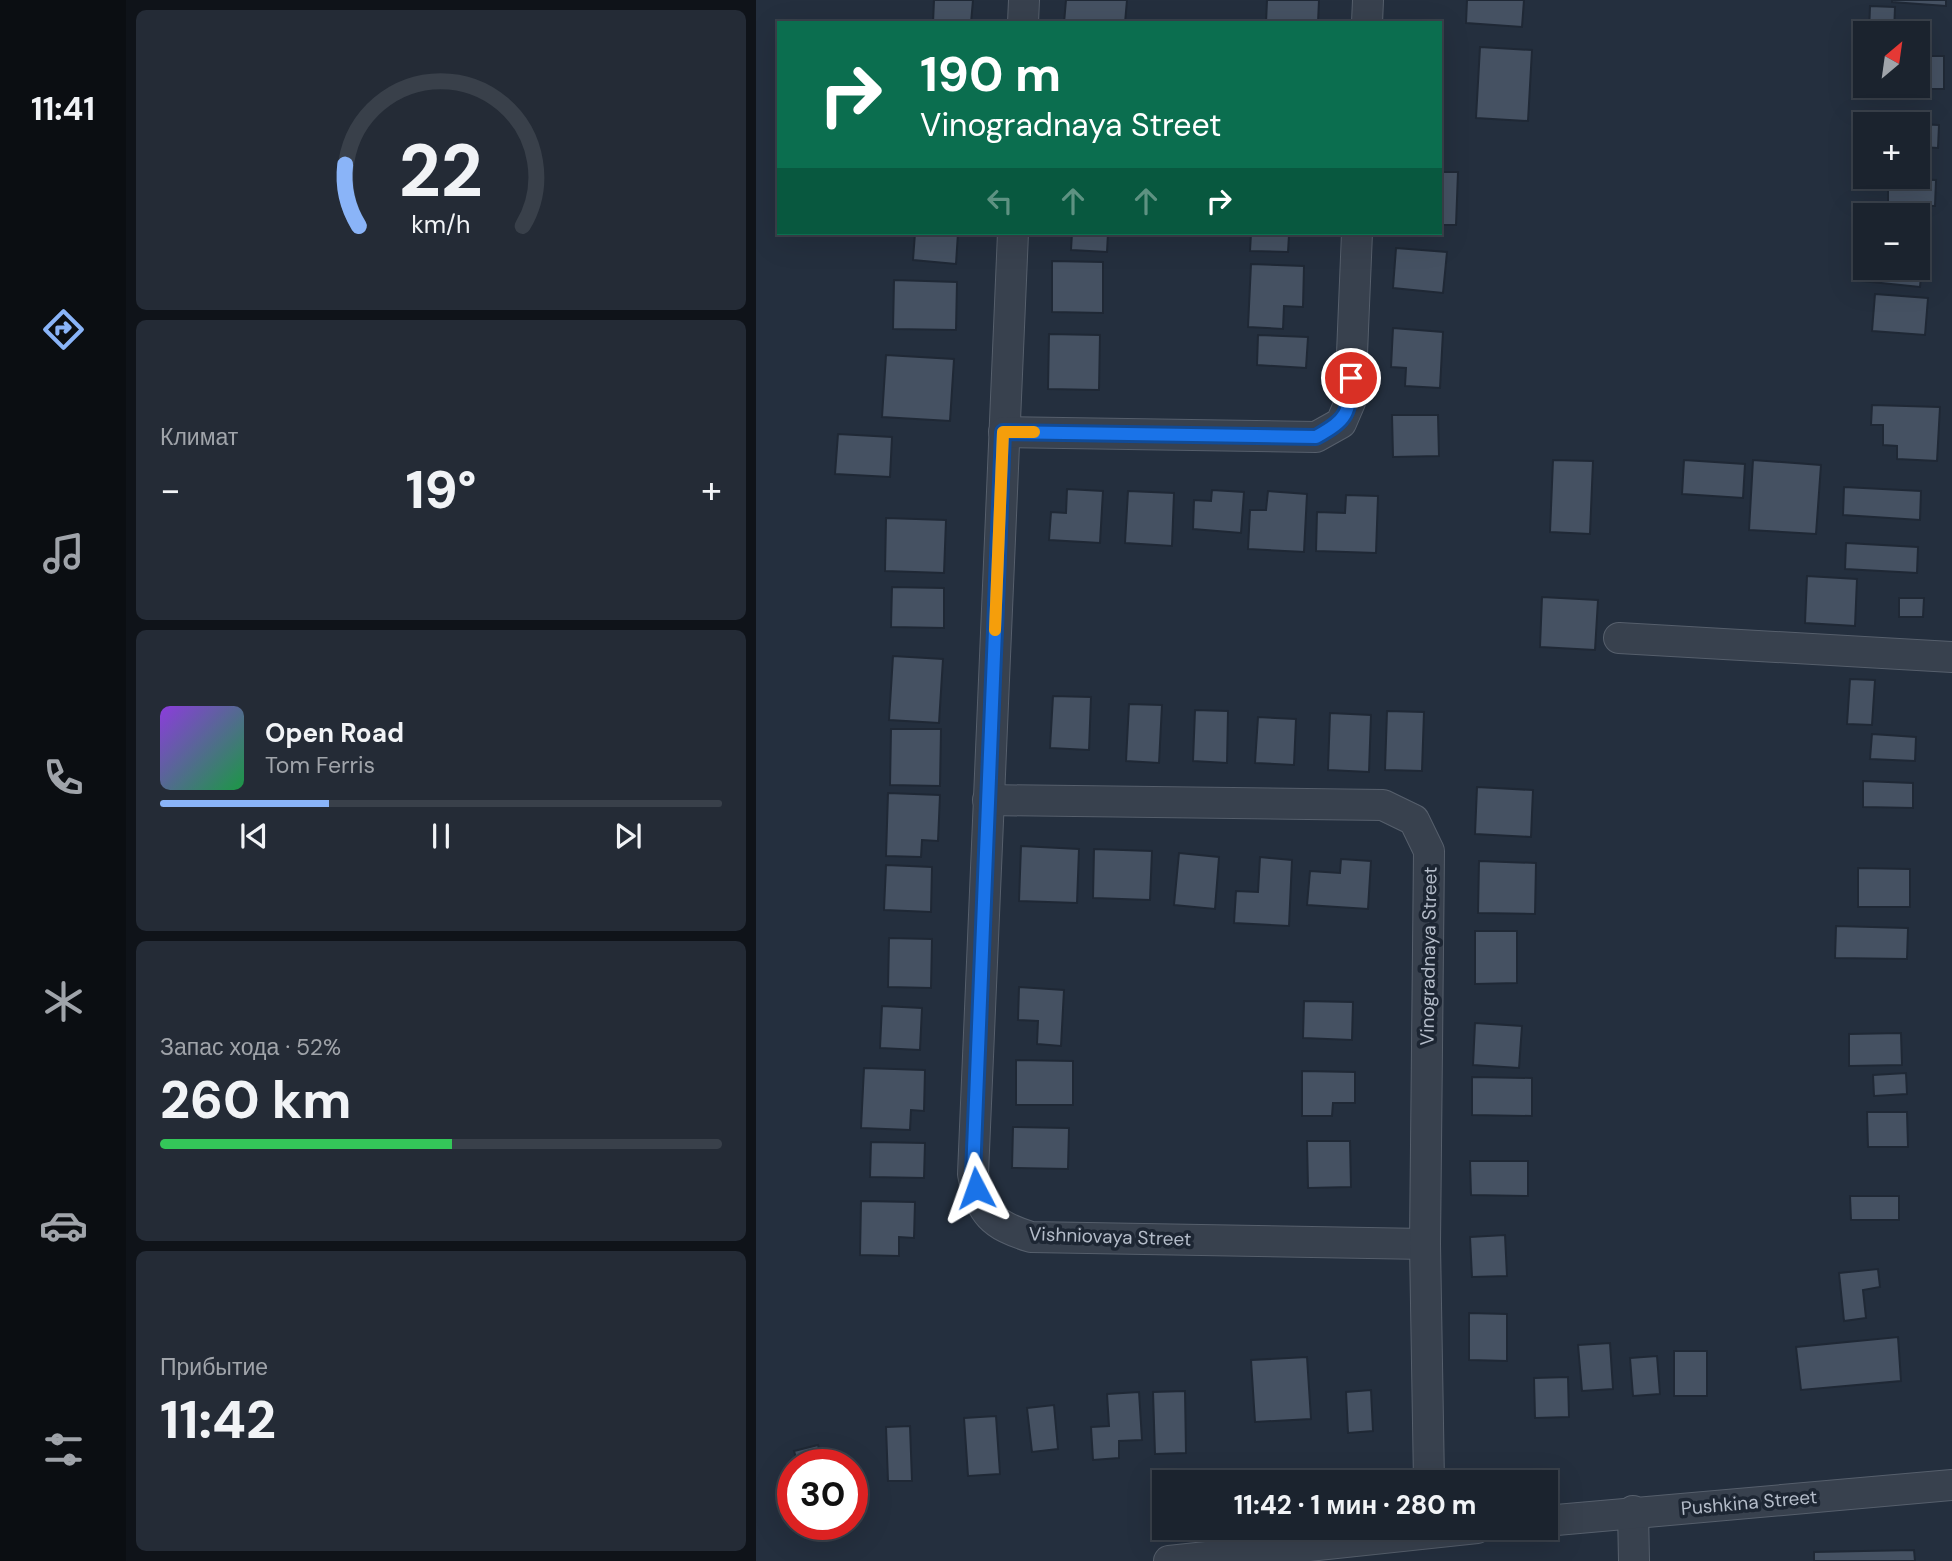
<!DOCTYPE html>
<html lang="ru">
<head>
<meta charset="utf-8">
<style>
	body { margin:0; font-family:"DM Sans",sans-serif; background:#242b36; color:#f1f3f6; height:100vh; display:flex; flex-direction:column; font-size:26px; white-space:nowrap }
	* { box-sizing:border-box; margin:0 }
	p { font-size:23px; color:#a0a4aa }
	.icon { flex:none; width:38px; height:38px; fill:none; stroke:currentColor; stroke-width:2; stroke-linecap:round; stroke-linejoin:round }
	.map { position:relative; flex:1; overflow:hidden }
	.sheet { display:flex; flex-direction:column; gap:10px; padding:10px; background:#0f1319; width:630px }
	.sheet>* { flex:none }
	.hud { position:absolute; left:21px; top:21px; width:665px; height:214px; border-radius:0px; box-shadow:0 7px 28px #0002,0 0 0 2px #39404a; background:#0b6e4f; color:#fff; overflow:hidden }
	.needle { width:46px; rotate:29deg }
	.tools { position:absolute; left:1097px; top:21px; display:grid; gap:14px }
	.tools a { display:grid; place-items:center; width:77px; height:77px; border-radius:0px; background:#1b232e; box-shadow:0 7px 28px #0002,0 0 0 2px #39404a; font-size:35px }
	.speed { position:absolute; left:21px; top:1449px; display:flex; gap:14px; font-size:35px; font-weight:700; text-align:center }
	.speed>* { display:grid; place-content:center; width:91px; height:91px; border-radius:50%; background:#1b232e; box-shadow:0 7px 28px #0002,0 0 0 2px #39404a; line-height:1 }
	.speed .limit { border:10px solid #d22; background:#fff; color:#111 }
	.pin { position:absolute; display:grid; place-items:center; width:60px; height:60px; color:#fff; margin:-30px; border:4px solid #fff; border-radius:50%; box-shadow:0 2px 7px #0007 }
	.me { position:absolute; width:77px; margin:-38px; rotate:356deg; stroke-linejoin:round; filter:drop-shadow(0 0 5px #0008) }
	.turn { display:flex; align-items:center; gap:24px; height:147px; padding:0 28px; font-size:32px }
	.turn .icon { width:91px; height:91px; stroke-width:2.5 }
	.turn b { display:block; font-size:49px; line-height:60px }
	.lanes { display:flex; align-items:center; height:66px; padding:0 28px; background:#0003; justify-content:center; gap:35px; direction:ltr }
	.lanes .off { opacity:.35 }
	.big { font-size:52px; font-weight:800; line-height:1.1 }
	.sheet .widget { flex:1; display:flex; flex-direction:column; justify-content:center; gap:10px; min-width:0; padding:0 24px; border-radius:10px; background:#242b36 }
	.sheet .dial { align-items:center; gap:0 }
	.dial svg { height:182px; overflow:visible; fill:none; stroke:#39404a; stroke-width:7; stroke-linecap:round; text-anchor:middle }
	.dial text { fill:#f1f3f6; stroke:none }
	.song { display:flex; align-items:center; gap:21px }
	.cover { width:84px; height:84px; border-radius:10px; background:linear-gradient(135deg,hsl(270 70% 55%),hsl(140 70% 35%)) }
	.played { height:7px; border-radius:4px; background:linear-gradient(90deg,#8ab4f8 30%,#39404a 30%) }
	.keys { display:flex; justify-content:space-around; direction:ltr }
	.heat { display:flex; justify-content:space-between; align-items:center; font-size:38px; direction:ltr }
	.charge { height:10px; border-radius:5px; background:linear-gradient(90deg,#34c759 52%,#39404a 0) }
	.trip { position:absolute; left:396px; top:1470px; width:406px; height:70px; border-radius:0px; background:#1b232e; box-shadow:0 7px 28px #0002,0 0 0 2px #39404a; font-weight:800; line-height:70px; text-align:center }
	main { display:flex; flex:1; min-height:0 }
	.dock { display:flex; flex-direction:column; width:126px; justify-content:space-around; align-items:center; background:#0b0e12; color:#a0a4aa }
	.dock .icon { width:49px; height:49px }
	.dock .active { color:#8ab4f8 }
	.dock b { font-size:32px; color:#f1f3f6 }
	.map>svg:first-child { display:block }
	.building { fill:#455162; stroke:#1f2835; stroke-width:2 }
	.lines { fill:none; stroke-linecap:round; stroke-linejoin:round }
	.minor-casing { stroke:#565f6c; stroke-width:32 }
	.minor { stroke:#38414e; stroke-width:30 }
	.route-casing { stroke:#114b97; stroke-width:18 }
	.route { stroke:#1a73e8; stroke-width:12 }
	.slow { stroke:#f59e0b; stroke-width:12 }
	.labels { text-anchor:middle; stroke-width:7; stroke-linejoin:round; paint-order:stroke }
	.street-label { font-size:19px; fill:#b4bcc9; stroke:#1d2633 }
</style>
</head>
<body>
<main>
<nav class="dock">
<b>11:41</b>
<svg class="icon active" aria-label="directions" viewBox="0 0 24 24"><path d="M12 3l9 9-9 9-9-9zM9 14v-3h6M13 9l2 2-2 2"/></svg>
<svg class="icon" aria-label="music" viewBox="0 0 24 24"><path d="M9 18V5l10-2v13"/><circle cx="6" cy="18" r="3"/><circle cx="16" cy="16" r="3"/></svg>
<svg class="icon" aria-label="phone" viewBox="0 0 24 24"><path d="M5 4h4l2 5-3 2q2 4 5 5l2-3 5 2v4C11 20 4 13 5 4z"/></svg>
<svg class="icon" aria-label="climate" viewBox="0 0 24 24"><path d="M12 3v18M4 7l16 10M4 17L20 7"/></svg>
<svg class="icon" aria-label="car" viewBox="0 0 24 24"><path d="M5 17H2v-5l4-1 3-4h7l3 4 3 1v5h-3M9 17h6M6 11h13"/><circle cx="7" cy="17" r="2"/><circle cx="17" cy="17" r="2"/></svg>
<svg class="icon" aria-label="filters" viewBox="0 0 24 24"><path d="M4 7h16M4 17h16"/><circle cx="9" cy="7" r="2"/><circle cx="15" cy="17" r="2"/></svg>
</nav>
<section class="sheet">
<div class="widget dial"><svg viewBox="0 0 100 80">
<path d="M14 69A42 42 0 1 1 86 69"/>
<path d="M14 69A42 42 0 0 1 8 42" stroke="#8ab4f8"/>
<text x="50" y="56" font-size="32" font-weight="700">22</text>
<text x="50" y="72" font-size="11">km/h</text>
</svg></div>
<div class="widget"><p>Климат</p>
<div class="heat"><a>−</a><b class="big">19°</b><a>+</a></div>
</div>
<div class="widget">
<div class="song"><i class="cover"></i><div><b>Open Road</b><p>Tom Ferris</p></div></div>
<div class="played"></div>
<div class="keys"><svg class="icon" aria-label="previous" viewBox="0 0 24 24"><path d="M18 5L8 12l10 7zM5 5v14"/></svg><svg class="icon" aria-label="pause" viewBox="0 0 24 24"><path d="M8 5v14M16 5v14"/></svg><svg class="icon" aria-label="next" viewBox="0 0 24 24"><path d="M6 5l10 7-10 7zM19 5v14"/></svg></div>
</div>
<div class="widget"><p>Запас хода · 52%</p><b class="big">260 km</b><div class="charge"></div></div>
<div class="widget"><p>Прибытие</p><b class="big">11:42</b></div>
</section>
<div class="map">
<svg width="1196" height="1561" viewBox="0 0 1196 1561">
	<rect width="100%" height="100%" fill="#242f3e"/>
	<g class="building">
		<path d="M178 0H217L215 23H177Z"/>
		<path d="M310 0H371L369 23H308Z"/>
		<path d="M511 0H563L562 23H510Z"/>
		<path d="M711 0H768L766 27 710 23Z"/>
		<path d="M1136 0H1190V6L1136 2Z"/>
		<path d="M1114 6 1139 7 1138 33H1113Z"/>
		<path d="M724 47 776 50 772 121 720 118Z"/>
		<path d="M1162 56H1188V89H1145V86H1162Z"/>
		<path d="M1136 123 1183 125 1182 148 1166 147V165H1162V124Z"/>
		<path d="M684 172H702L700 225H684Z"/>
		<path d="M1132 179 1180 180 1179 206 1132 205Z"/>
		<path d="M159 233H202L200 264 157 260Z"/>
		<path d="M316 233H352L351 252 315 250Z"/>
		<path d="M495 233H550L549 236 533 235 532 252 494 251Z"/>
		<path d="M1110 242V268H1162V243H1168L1164 287 1106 281Z"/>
		<path d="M640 248 691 252 687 293 637 288Z"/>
		<path d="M296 261 347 262V313L296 312Z"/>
		<path d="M495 264 548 266 547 307 528 306 527 329 492 327Z"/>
		<path d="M138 280 201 282 200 330 137 329Z"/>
		<path d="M1119 294 1172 298 1169 335 1116 331Z"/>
		<path d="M637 328 687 332 684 388 649 386 650 368 635 367Z"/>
		<path d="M293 334 344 335 343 390 292 389Z"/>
		<path d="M502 335 552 337 550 368 501 365Z"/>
		<path d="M130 355 198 359 194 421 126 417Z"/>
		<path d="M1116 405 1184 407 1181 461 1141 459V446L1127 445V425H1115Z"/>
		<path d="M636 415H682L683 456 637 457Z"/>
		<path d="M82 434 136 437 134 477 79 474Z"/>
		<path d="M797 460 837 461 834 534 794 532Z"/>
		<path d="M928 460 989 464 987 498 926 494Z"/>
		<path d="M997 460 1065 465 1060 534 993 530Z"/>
		<path d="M1088 487 1165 491 1164 520 1087 515Z"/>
		<path d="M311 489 347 491 344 543 293 540 295 512 310 513Z"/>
		<path d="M456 490 488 492 485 533 437 529 438 500 455 501Z"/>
		<path d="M372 491 418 493 416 546 369 543Z"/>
		<path d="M512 491 551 494 548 552 492 549 494 510H510Z"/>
		<path d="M590 495 622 496 620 553 560 551 561 512 589 513Z"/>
		<path d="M130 518 190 520 188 573 129 571Z"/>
		<path d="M1090 543 1162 547 1161 573 1089 569Z"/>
		<path d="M1051 576 1101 579 1099 626 1049 623Z"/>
		<path d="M136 587 188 588V628L135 627Z"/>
		<path d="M786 597 842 600 839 650 784 647Z"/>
		<path d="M1143 598H1168L1167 617H1143Z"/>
		<path d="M137 656 187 659 183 723 133 720Z"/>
		<path d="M1094 679 1119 680 1116 725 1091 724Z"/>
		<path d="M297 696 335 697 333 750 294 748Z"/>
		<path d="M373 704 406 705 403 763 370 761Z"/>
		<path d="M439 710 472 711 471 763 437 761Z"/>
		<path d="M631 711 668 712 666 771 629 770Z"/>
		<path d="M574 713 615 715 613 772 572 770Z"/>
		<path d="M502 717 540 719 538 765 499 763Z"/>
		<path d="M135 729H185L184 786 134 785Z"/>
		<path d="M1116 734 1160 737 1159 761 1114 759Z"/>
		<path d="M1107 781 1157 783V808L1107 807Z"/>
		<path d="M721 787 777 790 775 837 719 834Z"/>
		<path d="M132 793 184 795 182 841 166 840 165 857 130 856Z"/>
		<path d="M265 846 323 849 321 903 263 901Z"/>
		<path d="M338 849 396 851 394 900 337 898Z"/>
		<path d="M423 853 463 857 459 909 418 905Z"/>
		<path d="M504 857 536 860 533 926 478 923 480 891 502 892Z"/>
		<path d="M585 859 615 861 612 909 551 905 554 871 584 873Z"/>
		<path d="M723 861 780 863 779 914 722 913Z"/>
		<path d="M130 865 176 867 175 912 128 910Z"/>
		<path d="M1102 868 1154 869V907H1102Z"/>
		<path d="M1080 926 1152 928 1151 959 1079 958Z"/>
		<path d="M719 931H761V983L719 984Z"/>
		<path d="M133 938 176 939 175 988 132 987Z"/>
		<path d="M263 987 308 990 305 1046 281 1044 282 1021 262 1020Z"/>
		<path d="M548 1001 597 1002 596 1040 547 1038Z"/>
		<path d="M126 1006 166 1008 164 1050 124 1048Z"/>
		<path d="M719 1023 766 1026 763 1068 717 1065Z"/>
		<path d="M1145 1033 1146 1065 1093 1066V1034Z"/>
		<path d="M260 1060 317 1061V1105H260Z"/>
		<path d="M108 1068 169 1070 168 1111 155 1110 154 1130 105 1128Z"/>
		<path d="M546 1071 599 1072V1103H577L576 1116H546Z"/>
		<path d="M1150 1073 1151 1094 1118 1096 1117 1075Z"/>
		<path d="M716 1077 776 1078V1116L716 1115Z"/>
		<path d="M1111 1112H1151L1152 1147H1112Z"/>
		<path d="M257 1127 313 1128 312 1169 256 1168Z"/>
		<path d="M551 1141H594L595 1187 552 1188Z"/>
		<path d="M115 1142 169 1143 168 1178 114 1177Z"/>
		<path d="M714 1161H772V1196L715 1195Z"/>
		<path d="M1094 1196H1143V1220H1095Z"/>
		<path d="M105 1201 159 1202 158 1238 143 1237V1256L104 1255Z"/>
		<path d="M749 1235 751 1276 716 1277 714 1237Z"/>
		<path d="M1122 1269 1124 1287 1107 1290 1110 1318 1088 1321 1083 1273Z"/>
		<path d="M713 1313 751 1314V1361L713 1360Z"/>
		<path d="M1142 1337 1145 1381 1045 1390 1040 1347Z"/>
		<path d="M854 1343 857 1389 826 1391 822 1345Z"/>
		<rect x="918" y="1351" width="33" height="45"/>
		<path d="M901 1356 904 1394 877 1396 874 1358Z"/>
		<path d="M551 1357 555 1419 499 1422 495 1360Z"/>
		<path d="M812 1377 813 1417 779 1418 778 1378Z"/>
		<path d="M615 1390 617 1431 592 1433 590 1392Z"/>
		<path d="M429 1391 430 1453 399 1454 397 1392Z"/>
		<path d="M383 1392 386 1440 363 1441V1458L337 1460 335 1427 353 1426 351 1394Z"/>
		<path d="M298 1405 302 1449 276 1452 271 1408Z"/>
		<path d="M240 1416 244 1474 212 1476 208 1418Z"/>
		<path d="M154 1426 156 1481H132L130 1427Z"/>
		<path d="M62 1445 67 1465H42L38 1451Z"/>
		<path d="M1158 1550 1159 1561H1058V1552Z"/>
	</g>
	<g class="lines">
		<g class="minor-casing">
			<g id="minor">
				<path d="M267 23 268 0"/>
				<path d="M611 23 612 0"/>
				<path d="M257 233 217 1174C225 1214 236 1225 275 1237L669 1244"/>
				<path d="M248 432 560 437 585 423 594 402 601 233"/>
				<path d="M863 638 1196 657"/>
				<path d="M232 800 627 805 658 820 673 851 669 1244 673 1482"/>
				<path d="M877 1511 878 1561"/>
				<path d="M789 1521 1196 1485"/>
				<path d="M413 1561 721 1528"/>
			</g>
		</g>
		<use href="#minor" class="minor"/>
	</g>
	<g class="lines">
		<g class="route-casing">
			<path id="route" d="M220 1188 217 1174 247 432 560 437C592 419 593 414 595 378"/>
		</g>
		<use href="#route" class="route"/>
		<path class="slow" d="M239 630 247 432H278"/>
	</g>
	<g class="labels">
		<g class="street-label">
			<text transform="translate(672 956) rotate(-89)" y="7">Vinogradnaya Street</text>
			<text transform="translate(354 1236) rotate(2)" y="7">Vishniovaya Street</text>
			<text transform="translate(993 1502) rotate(-5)" y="7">Pushkina Street</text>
		</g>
	</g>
</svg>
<div class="tools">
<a><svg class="needle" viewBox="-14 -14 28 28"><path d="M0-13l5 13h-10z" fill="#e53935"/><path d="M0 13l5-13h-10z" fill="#a0a4aa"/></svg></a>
<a>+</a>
<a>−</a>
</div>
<div class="speed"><div class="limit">30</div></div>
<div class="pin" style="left:595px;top:378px;background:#d93025"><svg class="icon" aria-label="arrive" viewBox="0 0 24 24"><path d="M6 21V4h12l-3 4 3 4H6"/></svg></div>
<svg class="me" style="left:220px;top:1188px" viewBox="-20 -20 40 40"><path d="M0-17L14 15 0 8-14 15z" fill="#1a73e8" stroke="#fff" stroke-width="4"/></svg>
<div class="trip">11:42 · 1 мин · 280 m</div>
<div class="hud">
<div class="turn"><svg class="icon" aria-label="right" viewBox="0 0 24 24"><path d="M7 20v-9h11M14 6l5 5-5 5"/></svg><div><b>190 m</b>Vinogradnaya Street</div></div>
<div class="lanes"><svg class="icon off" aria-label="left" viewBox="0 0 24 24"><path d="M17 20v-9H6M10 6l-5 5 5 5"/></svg><svg class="icon off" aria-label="ahead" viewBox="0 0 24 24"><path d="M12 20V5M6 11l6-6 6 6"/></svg><svg class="icon off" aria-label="ahead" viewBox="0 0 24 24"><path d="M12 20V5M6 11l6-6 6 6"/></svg><svg class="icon" aria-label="right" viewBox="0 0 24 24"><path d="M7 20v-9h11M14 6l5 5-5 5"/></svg></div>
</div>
</div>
</main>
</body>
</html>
